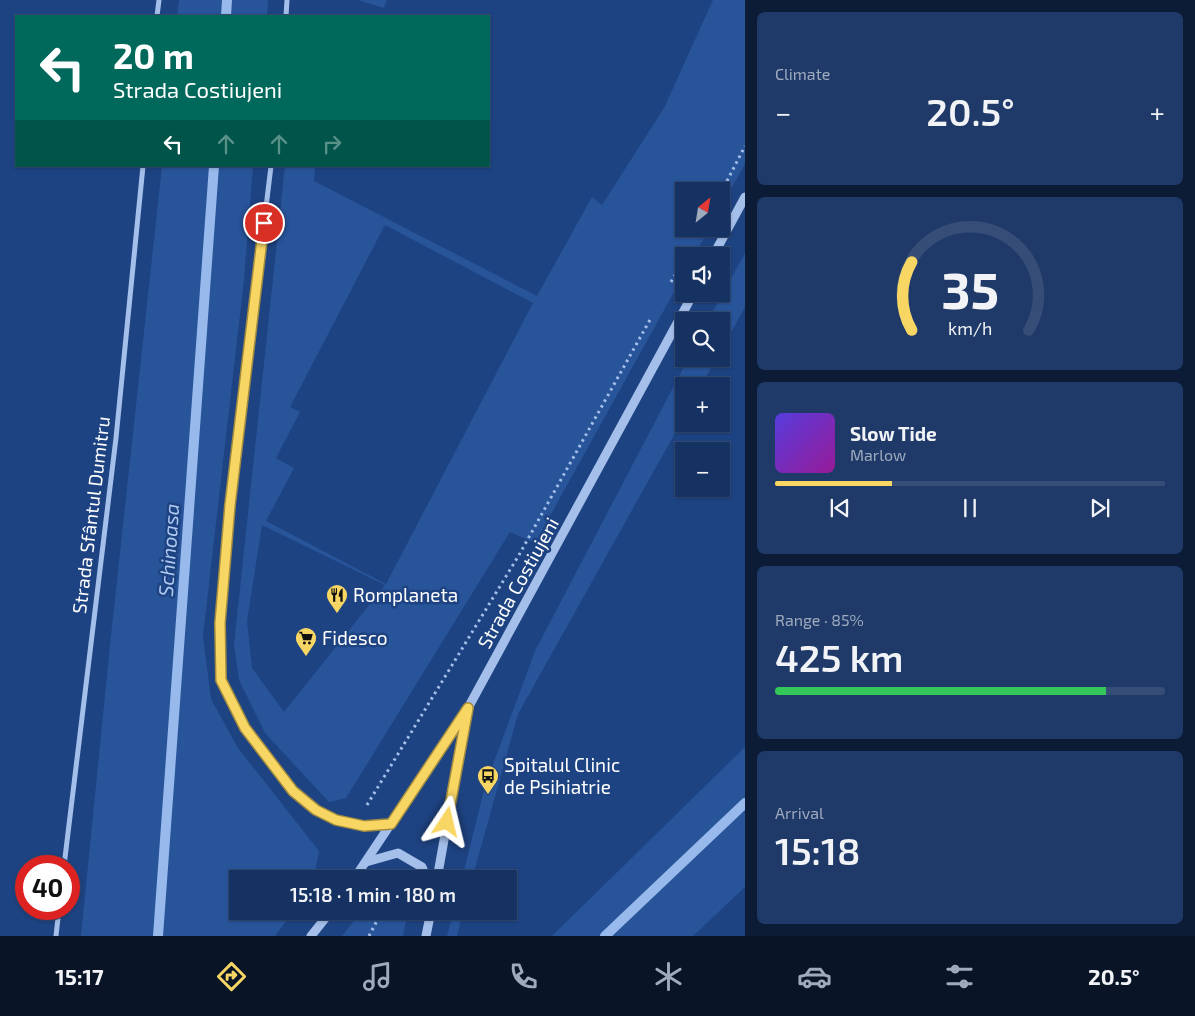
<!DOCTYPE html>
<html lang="en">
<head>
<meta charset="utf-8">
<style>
	body { margin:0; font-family:"Exo 2",sans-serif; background:#1f3a68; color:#f1f3f6; height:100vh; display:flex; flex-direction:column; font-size:19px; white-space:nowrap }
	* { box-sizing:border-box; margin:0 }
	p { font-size:16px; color:#9eaabe }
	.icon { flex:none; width:28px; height:28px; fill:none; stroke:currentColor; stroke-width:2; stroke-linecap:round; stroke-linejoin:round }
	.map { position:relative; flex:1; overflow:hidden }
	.drawer { display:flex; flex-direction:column; gap:12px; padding:12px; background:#0c1c36; width:450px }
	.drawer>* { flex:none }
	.guide { position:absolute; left:15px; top:15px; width:475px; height:152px; border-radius:0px; box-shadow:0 1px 4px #0004,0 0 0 1px #354d77; background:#00695c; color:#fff; overflow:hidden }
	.needle { width:32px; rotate:30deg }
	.buttons { position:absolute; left:675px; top:182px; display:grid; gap:10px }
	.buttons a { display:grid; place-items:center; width:55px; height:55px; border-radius:0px; background:#163262; box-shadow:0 1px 4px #0004,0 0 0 1px #354d77; font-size:25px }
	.speed { position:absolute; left:15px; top:855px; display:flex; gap:10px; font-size:25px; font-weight:700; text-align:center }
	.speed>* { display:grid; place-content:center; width:65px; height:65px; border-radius:50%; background:#163262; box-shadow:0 1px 4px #0004,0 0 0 1px #354d77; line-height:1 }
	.speed .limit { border:8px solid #d22; background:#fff; color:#111 }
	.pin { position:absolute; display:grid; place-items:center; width:42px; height:42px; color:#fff; margin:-21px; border:2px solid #fff; border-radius:50%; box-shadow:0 1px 5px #0007 }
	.me { position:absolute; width:55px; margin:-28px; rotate:10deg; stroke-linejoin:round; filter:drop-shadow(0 0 4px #0008) }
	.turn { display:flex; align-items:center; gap:18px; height:105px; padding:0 15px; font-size:22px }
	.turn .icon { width:65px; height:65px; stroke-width:2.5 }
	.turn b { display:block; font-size:35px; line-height:42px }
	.lanes { display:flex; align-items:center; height:48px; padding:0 15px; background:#0003; justify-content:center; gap:25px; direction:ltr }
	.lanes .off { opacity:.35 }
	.big { font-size:38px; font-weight:600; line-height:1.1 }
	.drawer .card { flex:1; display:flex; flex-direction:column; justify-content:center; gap:8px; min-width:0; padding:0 18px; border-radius:8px; background:#1f3a68 }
	.drawer .dial { align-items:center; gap:0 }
	.dial svg { height:130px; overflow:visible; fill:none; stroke:#354d77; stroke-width:7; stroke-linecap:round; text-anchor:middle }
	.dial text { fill:#f1f3f6; stroke:none }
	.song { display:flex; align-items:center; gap:15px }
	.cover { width:60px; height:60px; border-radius:8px; background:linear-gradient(135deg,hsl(250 70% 55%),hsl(300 70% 35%)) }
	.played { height:5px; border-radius:2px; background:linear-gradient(90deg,#f8d663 30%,#354d77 30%) }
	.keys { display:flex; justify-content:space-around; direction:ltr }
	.heat { display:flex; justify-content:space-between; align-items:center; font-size:28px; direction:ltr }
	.charge { height:8px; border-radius:4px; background:linear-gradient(90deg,#34c759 85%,#354d77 0) }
	.trip { position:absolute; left:229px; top:870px; width:288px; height:50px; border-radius:0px; background:#163262; box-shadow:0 1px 4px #0004,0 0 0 1px #354d77; font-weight:600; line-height:50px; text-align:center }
	.menu { display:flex; height:80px; justify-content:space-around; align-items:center; background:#091427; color:#9eaabe }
	.menu .icon { width:35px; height:35px }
	.menu .current { color:#f8d663 }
	.menu b { font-size:22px; color:#f1f3f6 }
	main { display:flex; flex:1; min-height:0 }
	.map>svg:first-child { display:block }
	.green { fill:#28549a; fill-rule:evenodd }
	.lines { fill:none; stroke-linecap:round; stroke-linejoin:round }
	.stream { stroke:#97b9eb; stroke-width:10 }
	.path { stroke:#a4bfe9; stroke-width:3; stroke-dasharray:2.5 4; stroke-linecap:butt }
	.minor { stroke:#a4bfe9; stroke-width:5 }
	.tertiary { stroke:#a4bfe9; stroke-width:9 }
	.route-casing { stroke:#a18b40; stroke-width:12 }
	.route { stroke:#f8d663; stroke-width:9 }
	.labels { text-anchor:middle; stroke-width:5; stroke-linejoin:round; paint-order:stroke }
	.street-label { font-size:19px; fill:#fff; stroke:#1e4382 }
	.poi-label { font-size:19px; fill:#fff; stroke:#1e4382; text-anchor:start }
	.water-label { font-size:20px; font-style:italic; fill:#afc9f1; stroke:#1e4382 }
</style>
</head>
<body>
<main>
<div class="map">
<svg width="745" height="936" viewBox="0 0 745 936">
	<rect width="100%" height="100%" fill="#1e4382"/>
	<g class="green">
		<path d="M179 0H268L267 16H177Z"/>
		<path d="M358 0H387L384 8Z"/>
		<path d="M713 0H745V164L721 207V191H684V229H709L694 256H684V274L535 543 510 532 346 798 329 802 265 733 239 680 234 645 285 166H315L314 181 537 296 592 197 602 205 664 108ZM385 225 533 303 386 584 266 521 294 468 276 458 300 412 290 407ZM262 525 385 585 284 712 252 668 247 621Z"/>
		<path d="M162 166H253L244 280 203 636 211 699 238 748 319 851 314 879H238V911H294L275 936H81L110 645Z"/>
		<path d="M745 253V307L721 350V321H708Z"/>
		<path d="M688 359H716L701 386H684V417L518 714 472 879H462L485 786 535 651Z"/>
		<path d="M745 747V887L693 936H552Z"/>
		<path d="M362 911H408L403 936H342Z"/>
		<path d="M454 911H463L457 936H447Z"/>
	</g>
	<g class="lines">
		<g class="stream">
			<path d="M226 16 227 0"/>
			<path d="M158 936 214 166"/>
			<path d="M605 936 745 803"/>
		</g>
		<g class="path">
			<path d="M727 181 745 146"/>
			<path d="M685 256 689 249"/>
			<path d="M671 282 684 259"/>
			<path d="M367 805 519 555 651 318"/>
			<path d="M369 936 382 911"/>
		</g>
		<g class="minor">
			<path d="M157 16 159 0"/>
			<path d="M286 16 287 0"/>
			<path d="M271 166 230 505 220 623 221 680 245 728 293 791 316 811 336 820 364 826 390 824"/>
			<path d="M64 866 116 438 143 166"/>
			<path d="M56 936 59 909"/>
		</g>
		<g class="tertiary">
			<path d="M713 256 745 197"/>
			<path d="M366 862 398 853 422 867 427 879"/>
			<path d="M354 879 468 708 693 294"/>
			<path d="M437 879 467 712"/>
			<path d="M311 936 331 911"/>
			<path d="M426 936 431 911"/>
		</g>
	</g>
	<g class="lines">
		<g class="route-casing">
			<path id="route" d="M264 223 230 505 220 623 221 680 245 728 293 791 316 810 336 820 364 826 391 824 468 708 447 822"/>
		</g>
		<use href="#route" class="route"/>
	</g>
	<defs>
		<g id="restaurant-pin" transform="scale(1.125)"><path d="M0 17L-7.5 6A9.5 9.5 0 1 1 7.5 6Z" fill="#f8d663" stroke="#1e4382"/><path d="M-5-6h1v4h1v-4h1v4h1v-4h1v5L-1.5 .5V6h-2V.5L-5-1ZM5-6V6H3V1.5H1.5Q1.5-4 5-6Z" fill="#111"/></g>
		<g id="supermarket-pin" transform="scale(1.125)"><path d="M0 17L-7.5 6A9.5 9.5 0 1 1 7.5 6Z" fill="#f8d663" stroke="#1e4382"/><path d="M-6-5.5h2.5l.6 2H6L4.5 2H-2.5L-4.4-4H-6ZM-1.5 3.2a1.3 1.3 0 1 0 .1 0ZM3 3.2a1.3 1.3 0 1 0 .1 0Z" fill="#111"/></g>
		<g id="bus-pin" transform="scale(1.125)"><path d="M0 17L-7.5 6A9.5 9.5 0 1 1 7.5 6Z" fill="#f8d663" stroke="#1e4382"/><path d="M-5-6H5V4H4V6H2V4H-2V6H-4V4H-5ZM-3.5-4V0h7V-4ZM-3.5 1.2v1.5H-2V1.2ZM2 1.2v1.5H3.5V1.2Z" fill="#111"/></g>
	</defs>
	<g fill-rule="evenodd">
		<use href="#restaurant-pin" x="337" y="595"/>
		<use href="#supermarket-pin" x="306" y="638"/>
		<use href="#bus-pin" x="488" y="776"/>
	</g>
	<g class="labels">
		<g class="street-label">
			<text transform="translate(91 515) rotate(-83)" y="7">Strada Sfântul Dumitru</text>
			<text transform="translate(518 583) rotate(-61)" y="7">Strada Costiujeni</text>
		</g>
		<g class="poi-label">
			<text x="353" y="602">Romplaneta</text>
			<text x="322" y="645">Fidesco</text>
			<text x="504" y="772">Spitalul Clinic<tspan x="504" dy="22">de Psihiatrie</tspan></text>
		</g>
		<g class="water-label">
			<text transform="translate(169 550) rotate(-86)" y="7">Schinoasa</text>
		</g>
	</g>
</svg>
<div class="buttons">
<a><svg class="needle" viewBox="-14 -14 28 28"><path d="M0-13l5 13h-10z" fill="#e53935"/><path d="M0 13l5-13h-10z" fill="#9eaabe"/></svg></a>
<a><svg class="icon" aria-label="sound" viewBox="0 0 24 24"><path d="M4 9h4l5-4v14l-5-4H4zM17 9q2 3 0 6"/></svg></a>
<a><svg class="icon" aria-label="search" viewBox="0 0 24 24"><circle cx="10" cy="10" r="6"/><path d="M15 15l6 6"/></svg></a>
<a>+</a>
<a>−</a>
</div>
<div class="speed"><div class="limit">40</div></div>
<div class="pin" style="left:264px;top:223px;background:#d93025"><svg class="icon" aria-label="arrive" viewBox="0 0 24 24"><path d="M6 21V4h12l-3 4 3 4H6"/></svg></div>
<svg class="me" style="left:447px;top:822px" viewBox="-20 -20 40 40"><path d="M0-17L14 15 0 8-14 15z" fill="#f8d663" stroke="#fff" stroke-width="4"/></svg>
<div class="trip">15:18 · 1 min · 180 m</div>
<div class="guide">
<div class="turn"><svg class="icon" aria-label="left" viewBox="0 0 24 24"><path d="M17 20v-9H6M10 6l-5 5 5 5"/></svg><div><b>20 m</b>Strada Costiujeni</div></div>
<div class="lanes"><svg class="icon" aria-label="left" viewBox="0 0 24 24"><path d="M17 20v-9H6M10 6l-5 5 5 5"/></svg><svg class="icon off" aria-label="ahead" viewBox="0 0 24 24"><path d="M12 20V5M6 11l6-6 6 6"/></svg><svg class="icon off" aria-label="ahead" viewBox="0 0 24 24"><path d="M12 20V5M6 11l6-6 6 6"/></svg><svg class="icon off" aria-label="right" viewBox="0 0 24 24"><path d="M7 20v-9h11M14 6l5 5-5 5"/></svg></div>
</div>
</div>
<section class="drawer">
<div class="card"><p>Climate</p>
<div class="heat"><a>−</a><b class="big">20.5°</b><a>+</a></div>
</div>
<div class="card dial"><svg viewBox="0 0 100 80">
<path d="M14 69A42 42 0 1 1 86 69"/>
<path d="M14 69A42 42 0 0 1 14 27" stroke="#f8d663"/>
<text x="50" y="56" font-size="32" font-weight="700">35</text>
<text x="50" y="72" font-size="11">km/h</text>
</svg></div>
<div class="card">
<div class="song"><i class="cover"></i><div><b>Slow Tide</b><p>Marlow</p></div></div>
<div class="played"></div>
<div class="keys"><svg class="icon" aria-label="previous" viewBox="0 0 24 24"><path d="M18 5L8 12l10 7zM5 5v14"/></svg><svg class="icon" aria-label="pause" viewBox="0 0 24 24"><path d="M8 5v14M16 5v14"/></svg><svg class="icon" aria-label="next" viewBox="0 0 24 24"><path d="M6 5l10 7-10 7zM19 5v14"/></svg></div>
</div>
<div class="card"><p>Range · 85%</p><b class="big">425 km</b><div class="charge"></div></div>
<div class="card"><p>Arrival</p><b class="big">15:18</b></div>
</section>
</main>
<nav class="menu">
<b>15:17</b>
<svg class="icon current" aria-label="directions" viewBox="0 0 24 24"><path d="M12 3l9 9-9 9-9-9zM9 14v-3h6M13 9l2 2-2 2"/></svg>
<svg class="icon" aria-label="music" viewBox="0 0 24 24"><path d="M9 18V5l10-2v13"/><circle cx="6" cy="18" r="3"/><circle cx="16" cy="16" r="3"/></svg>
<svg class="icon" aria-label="phone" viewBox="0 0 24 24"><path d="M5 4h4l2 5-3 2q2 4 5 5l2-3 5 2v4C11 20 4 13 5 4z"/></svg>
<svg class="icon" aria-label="climate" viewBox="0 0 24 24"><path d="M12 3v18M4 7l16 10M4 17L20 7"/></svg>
<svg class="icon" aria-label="car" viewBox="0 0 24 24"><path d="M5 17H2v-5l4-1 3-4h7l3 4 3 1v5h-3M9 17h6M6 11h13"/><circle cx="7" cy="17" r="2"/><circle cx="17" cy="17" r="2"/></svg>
<svg class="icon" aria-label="filters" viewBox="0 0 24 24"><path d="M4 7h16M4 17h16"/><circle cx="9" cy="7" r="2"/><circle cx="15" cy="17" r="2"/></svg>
<b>20.5°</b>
</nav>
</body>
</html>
